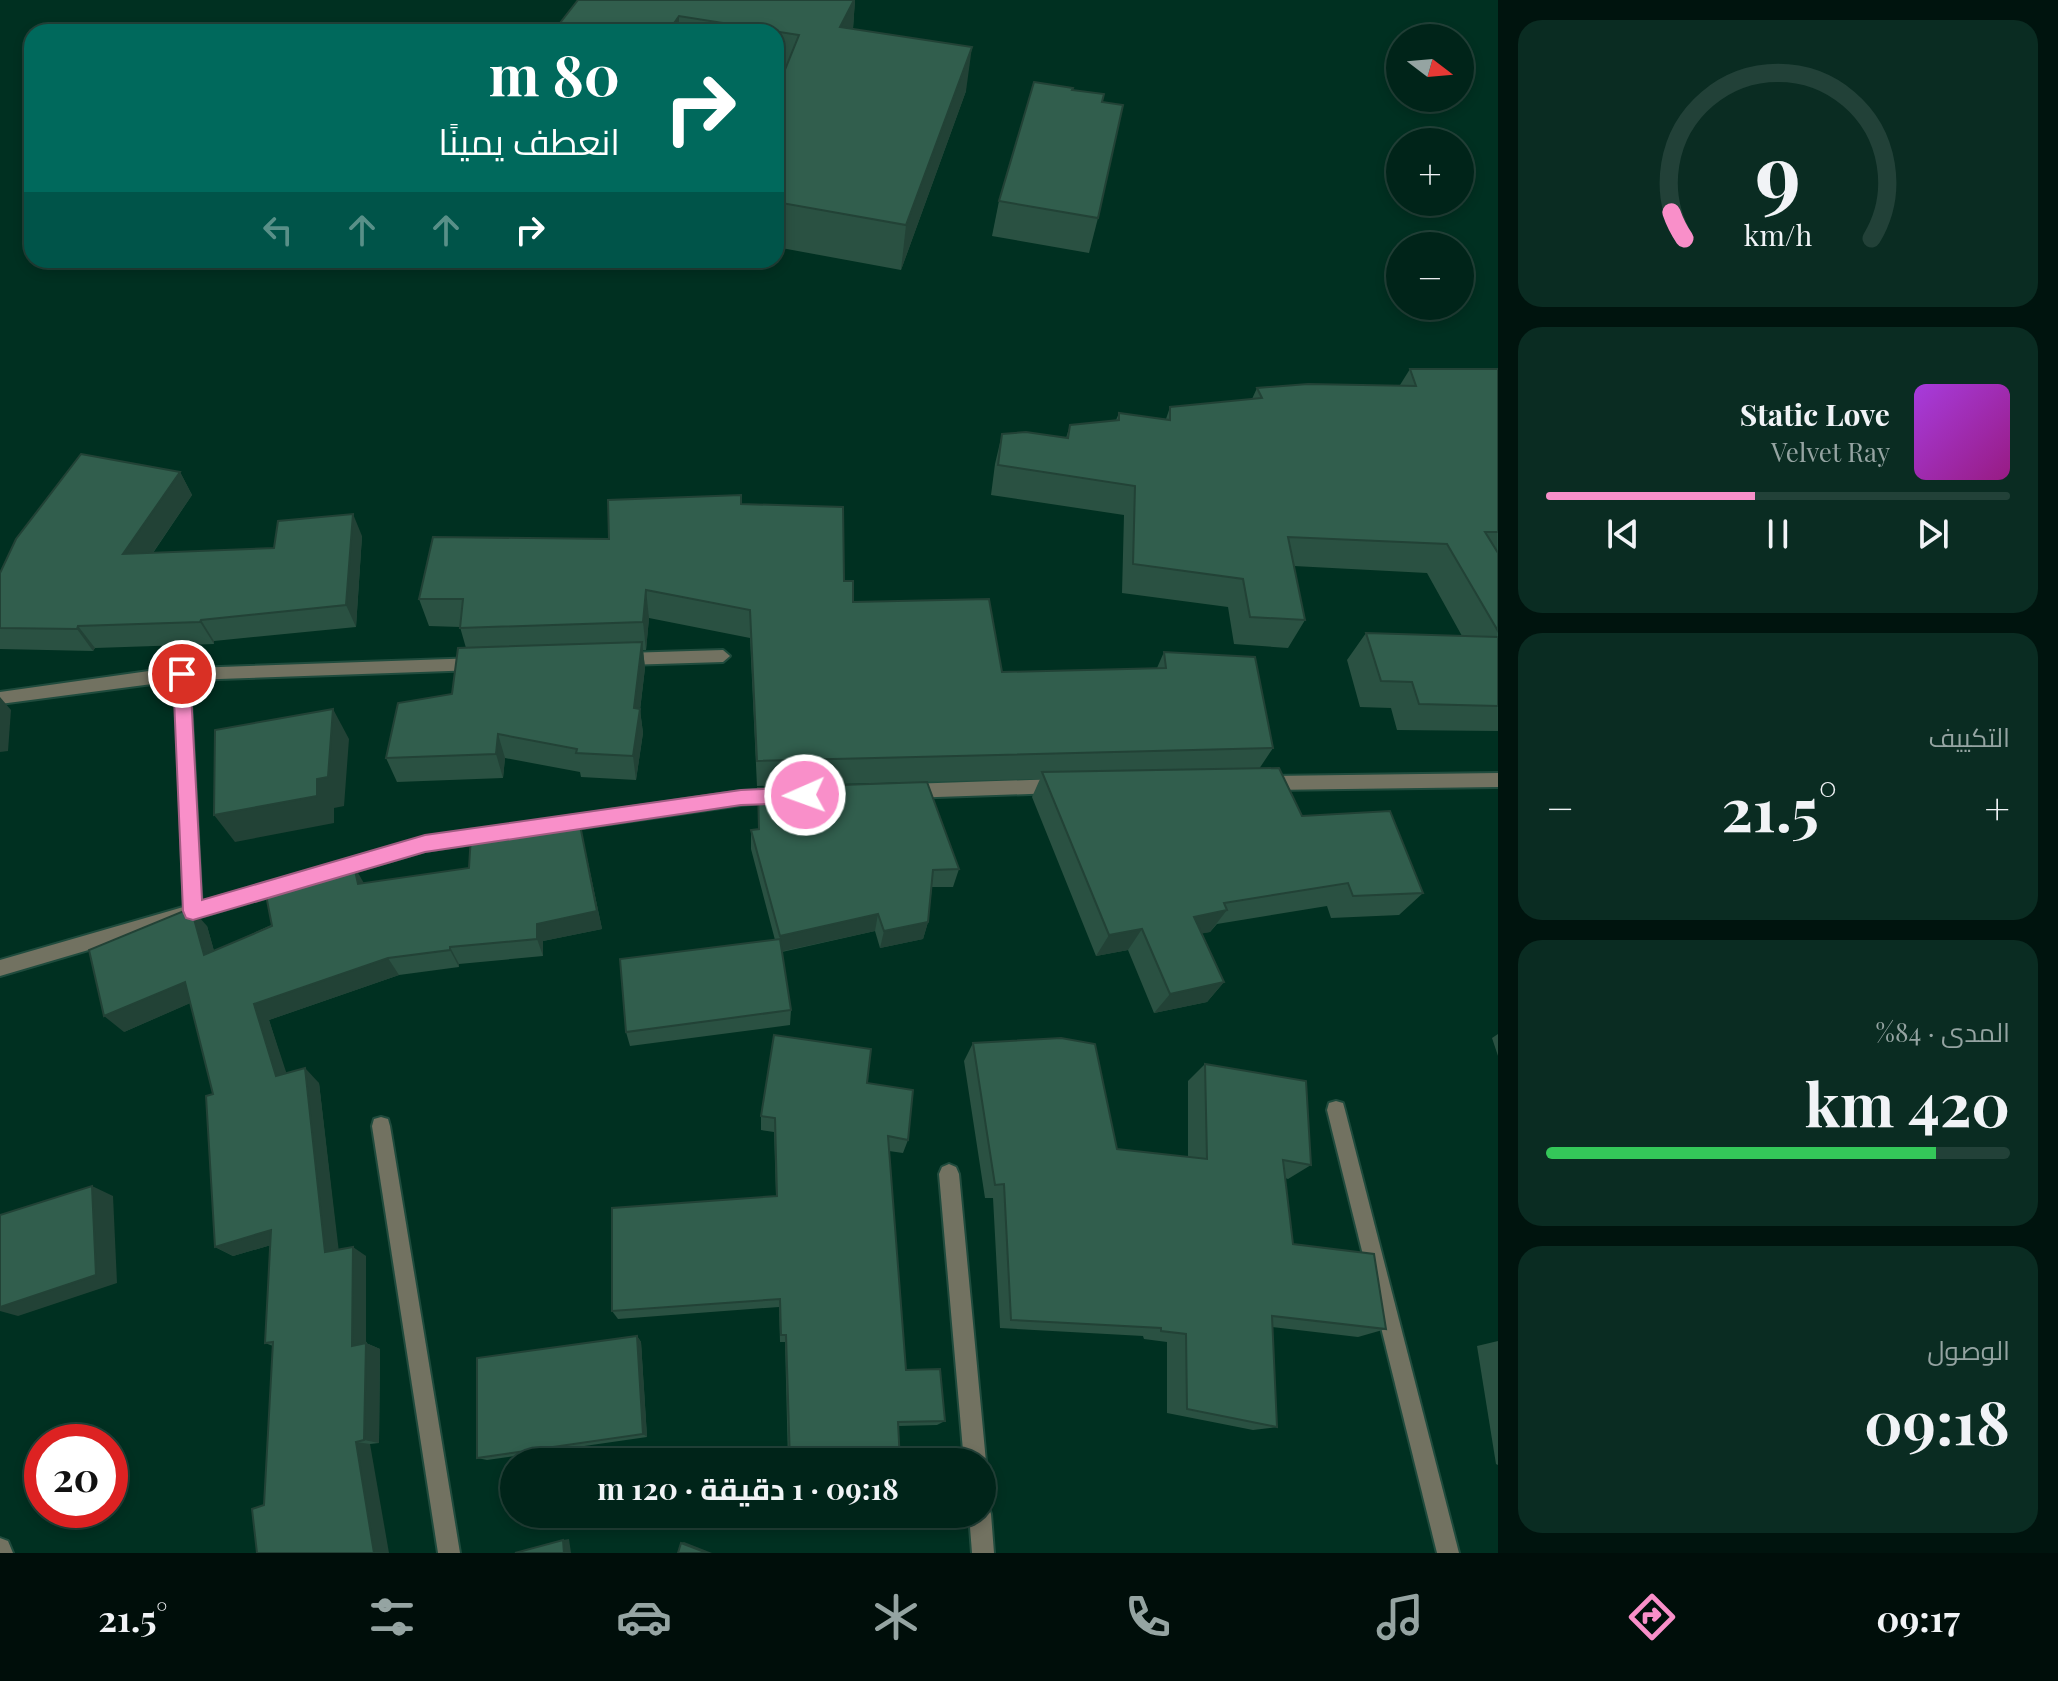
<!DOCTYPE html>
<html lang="ar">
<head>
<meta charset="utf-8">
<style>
	body { margin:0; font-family:"Playfair Display",Cairo,serif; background:#0a2c22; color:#f1f3f6; direction:rtl; height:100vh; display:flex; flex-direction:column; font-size:30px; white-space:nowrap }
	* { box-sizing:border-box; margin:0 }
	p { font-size:26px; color:#95a4a2 }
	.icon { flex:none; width:44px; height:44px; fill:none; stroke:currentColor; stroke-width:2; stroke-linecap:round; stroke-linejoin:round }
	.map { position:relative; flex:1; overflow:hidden; direction:ltr }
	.sheet { display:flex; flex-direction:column; gap:20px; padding:20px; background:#00140e; width:560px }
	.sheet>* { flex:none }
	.hud { position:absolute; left:24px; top:24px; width:760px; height:244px; border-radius:24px; box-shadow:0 4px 12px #0003,0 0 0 2px #224138; direction:rtl; background:#00695c; color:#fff; overflow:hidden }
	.needle { width:52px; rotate:106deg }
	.buttons { position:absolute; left:1386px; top:24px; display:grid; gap:16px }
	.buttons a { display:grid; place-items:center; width:88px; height:88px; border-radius:50%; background:#002419; box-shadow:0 4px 12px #0003,0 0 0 2px #224138; font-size:40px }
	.speed { position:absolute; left:24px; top:1424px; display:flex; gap:16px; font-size:40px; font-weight:700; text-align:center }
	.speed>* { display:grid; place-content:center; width:104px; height:104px; border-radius:50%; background:#002419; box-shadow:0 4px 12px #0003,0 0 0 2px #224138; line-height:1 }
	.speed .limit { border:12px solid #d22; background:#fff; color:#111 }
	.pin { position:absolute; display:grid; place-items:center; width:68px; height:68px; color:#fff; margin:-34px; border:4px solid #fff; border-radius:50%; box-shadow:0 2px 8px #0007 }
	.me { position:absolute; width:88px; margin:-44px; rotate:268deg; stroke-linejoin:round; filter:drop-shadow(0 0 6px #0008) }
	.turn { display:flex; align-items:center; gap:28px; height:168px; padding:0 32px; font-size:36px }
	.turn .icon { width:104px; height:104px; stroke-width:2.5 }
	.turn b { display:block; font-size:56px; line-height:68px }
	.lanes { display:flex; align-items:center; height:76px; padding:0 32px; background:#0003; justify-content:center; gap:40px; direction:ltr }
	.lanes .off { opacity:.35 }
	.big { font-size:60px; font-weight:700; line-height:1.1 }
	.sheet .tile { flex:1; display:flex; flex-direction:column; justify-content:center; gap:12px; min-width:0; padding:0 28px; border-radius:24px; background:#0a2c22 }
	.sheet .dial { align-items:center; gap:0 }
	.dial svg { height:208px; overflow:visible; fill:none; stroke:#224138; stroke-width:7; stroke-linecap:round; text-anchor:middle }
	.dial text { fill:#f1f3f6; stroke:none }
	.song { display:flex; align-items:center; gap:24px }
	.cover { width:96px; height:96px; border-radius:12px; background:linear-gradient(135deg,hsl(280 70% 55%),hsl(310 70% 35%)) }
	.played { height:8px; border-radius:4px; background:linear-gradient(90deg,#f98fc9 45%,#224138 45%) }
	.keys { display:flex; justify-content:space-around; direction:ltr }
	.heat { display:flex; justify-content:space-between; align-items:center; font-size:44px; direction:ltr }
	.charge { height:12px; border-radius:6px; background:linear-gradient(90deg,#34c759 84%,#224138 0) }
	.trip { position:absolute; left:500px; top:1448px; width:496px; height:80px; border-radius:40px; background:#002419; box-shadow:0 4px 12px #0003,0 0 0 2px #224138; font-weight:700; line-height:80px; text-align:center; direction:rtl }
	.tab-bar { display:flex; height:128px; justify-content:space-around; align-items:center; background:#000e0a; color:#95a4a2 }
	.tab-bar .icon { width:56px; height:56px }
	.tab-bar .active { color:#f98fc9 }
	.tab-bar b { font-size:36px; color:#f1f3f6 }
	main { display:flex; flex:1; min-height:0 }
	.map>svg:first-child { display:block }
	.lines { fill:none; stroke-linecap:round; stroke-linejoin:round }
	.lane-casing { stroke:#1f4b3d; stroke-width:4 }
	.street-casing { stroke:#1f4b3d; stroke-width:4 }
	.lane { fill:#727261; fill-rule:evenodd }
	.street { fill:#727261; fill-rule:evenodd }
	.wall { fill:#2a5142 }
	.shaded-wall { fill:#224236 }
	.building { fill:#315e4d; stroke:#224236; stroke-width:2 }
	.route { fill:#f98fc9; stroke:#a25d83; stroke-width:2 }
</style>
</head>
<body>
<main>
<section class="sheet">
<div class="tile dial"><svg viewBox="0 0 100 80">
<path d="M14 69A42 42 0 1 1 86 69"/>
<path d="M14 69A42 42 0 0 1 9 59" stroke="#f98fc9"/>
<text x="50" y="56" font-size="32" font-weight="700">9</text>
<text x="50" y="72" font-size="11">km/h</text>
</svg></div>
<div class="tile">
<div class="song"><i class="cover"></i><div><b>Static Love</b><p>Velvet Ray</p></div></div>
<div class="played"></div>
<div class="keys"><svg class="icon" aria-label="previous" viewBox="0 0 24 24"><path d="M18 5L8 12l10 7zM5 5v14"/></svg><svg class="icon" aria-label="pause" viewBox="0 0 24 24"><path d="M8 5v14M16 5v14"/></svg><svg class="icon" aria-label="next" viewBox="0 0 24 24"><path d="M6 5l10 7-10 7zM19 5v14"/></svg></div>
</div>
<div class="tile"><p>التكييف</p>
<div class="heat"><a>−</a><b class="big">21.5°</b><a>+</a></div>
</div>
<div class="tile"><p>المدى · 84%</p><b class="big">420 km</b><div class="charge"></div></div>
<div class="tile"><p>الوصول</p><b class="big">09:18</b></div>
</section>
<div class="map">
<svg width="1498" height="1553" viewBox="0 0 1498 1553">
	<rect width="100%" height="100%" fill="#003021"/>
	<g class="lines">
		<g class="lane-casing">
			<g id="lane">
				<path d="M1498 773V787L1264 790 1258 788 1256 783 1258 778 1264 776Z"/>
				<path d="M1057 779 1063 781 1065 786 1063 791 1057 793 908 798 902 796 900 791 902 786 908 784Z"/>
				<path d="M777 789 783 791 785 796 783 801 741 805 425 851 0 976V960L425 837 741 791Z"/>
				<path d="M0 1538 8 1541 13 1553H0Z"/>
			</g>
		</g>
		<g class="street-casing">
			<g id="street">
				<path d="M723 650 730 656 723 662 625 665 617 659 625 653Z"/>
				<path d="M478 658 486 664 478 670 190 680 202 911 199 917 193 919 187 917 184 911 175 681 0 704V692L163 669Z"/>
				<path d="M1336 1101 1343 1103 1345 1110 1459 1553H1437L1327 1110 1329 1103Z"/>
				<path d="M381 1117 388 1119 390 1126 460 1553H438L372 1126 374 1119Z"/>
				<path d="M949 1164 956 1167 959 1174 986 1462 982 1470V1462H964L939 1174 942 1167Z"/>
				<path d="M982 1504 988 1506 991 1514 994 1553H972L969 1514H982Z"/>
			</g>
		</g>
		<use href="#lane" class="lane"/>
		<use href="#street" class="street"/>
	</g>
	<g class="wall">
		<path d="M578 0H855L853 29 966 91 901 270 776 247V92L782 77 776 76V32H553Z"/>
		<path d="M1072 90 1098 218 1089 253 992 236 999 201Z"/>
		<path d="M1410 369H1498V731L1397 730 1391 708 1360 707 1347 660 1366 633 1462 636 1427 573 1294 566 1305 620 1288 648 1234 644 1228 607 1122 593 1124 515 991 495 995 464 1002 434 1066 438 1070 425 1116 420 1119 413 1166 419 1170 407 1252 399 1257 388 1400 385Z"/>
		<path d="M180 472 192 495 153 553 274 548 362 536 356 627 214 641V644L95 648 93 651 0 649V628Z"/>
		<path d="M741 504 844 581 853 602 1002 672 1157 668 1164 652 1273 748 1259 769 1302 816 1423 893 1399 915 1331 918 1327 906 1217 924 1210 932 1202 933 1224 982 1207 1002 1154 1013 1128 950 1096 956 1032 797 1040 779 757 786 750 638 649 618 646 650H643L645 668 640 710 643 733 636 780 581 777 580 772 505 758 503 778 397 782 386 758 452 694 466 648 460 627 429 626 419 599 609 539Z"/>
		<path d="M758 788 959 869 953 887H932L928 922 923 939 880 948 875 931 782 952 791 1010 790 1025 630 1046 626 1032 775 940 751 849V830L758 829Z"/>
		<path d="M579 820 602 929 543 941V956L459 964V967L399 975 269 1020 286 1074 319 1083 338 1250 366 1256V1343L380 1349 379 1443 370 1444 264 1505 273 1346 265 1343 271 1245 233 1256 215 1247 213 1094 190 1003 124 1032 207 926 214 951 364 883 469 868 537 830Z"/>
		<path d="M1498 1034V1056L1492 1038Z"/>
		<path d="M973 1043 1117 1149 1188 1157V1081L1205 1064 1311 1165 1288 1179 1285 1178 1293 1244 1386 1329 1358 1337 1272 1327 1277 1427 1253 1430 1167 1413V1342L1144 1339 1143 1336 1000 1328 993 1198H985L964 1061Z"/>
		<path d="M867 1083 908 1140 903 1153 889 1151 906 1370 945 1421 937 1425 898 1426 900 1462H788L785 1342H780L779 1307 618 1319 612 1311 776 1196 774 1132 761 1130V1116Z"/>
		<path d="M637 1336 641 1342 647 1437 487 1460 477 1458Z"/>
		<path d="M1498 1341V1465L1496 1464 1477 1346Z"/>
	</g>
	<g class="shaded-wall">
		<path d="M854 0H855L852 42 840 27Z"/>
		<path d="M679 16V32H668Z"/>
		<path d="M972 47 966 91 901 270 906 225Z"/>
		<path d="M180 472 192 495 137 576 123 554Z"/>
		<path d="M353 514 362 536 356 627 346 605Z"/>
		<path d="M646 590 649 618 646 650 643 622Z"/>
		<path d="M201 620 214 641V644L200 622Z"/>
		<path d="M78 626 95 648 93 651 77 629Z"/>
		<path d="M642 642 645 668 640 710 643 733 636 780 633 756 634 708Z"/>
		<path d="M0 697 11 710 8 751 0 752Z"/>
		<path d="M333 709 349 739 344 806 334 808V823L235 842 214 815 317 779Z"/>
		<path d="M498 734 505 758 503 778 496 754Z"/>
		<path d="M579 820 602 929 543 941V956L537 939V924Z"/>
		<path d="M354 866 365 885 358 884Z"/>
		<path d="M191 908 207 926 220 972 204 955Z"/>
		<path d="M1227 910 1210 932 1178 938 1194 917Z"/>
		<path d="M878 914 875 931 779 952 780 936Z"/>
		<path d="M928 922 923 939 880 948 884 931Z"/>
		<path d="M1142 929 1128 950 1096 956 1109 935Z"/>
		<path d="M450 947 459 964V967L450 950Z"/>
		<path d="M388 958 399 975 269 1020 292 1090 276 1076 254 1004Z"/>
		<path d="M185 982 202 998 124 1032 104 1016Z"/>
		<path d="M1224 982 1207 1002 1154 1013 1170 994Z"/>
		<path d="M305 1068 319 1083 340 1261 325 1252Z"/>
		<path d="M92 1186 113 1196 117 1283 18 1316 0 1311V1307Z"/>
		<path d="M271 1230 288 1240 233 1256 215 1247Z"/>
		<path d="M353 1247 366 1256V1343L380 1349 379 1443 364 1440 352 1346Z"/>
		<path d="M637 1336 641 1342 647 1437 643 1434Z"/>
		<path d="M356 1442 370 1444 389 1553H374Z"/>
		<path d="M569 1539 571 1553H564L563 1540Z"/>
		<path d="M684 1542 712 1553H707L681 1543Z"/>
	</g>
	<g class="building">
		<path d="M578 0H854L840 27 972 47 906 225 776 202V92L799 35 679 16 668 32H553Z"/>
		<path d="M1034 82 1073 88 1072 90 1104 94 1102 102 1123 105 1098 218 999 201Z"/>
		<path d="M1410 369H1498V532H1485L1498 553V631L1447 544 1288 537 1305 620 1250 617 1243 579 1133 564 1135 486 998 465 1002 434 1026 432 1068 438 1070 425 1119 420V413L1170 420V407L1262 398 1257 388 1308 384 1416 386Z"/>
		<path d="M81 454 180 472 123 554 274 548 278 521 353 514 346 605 201 620 200 622 78 626 77 629 0 628V573L16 539Z"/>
		<path d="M741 495V504L843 507 844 581H853V602L989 599 1002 672 1166 668 1164 652 1255 657 1273 748 757 761 750 610 646 590 643 622 460 628 463 599H419L433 537 609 539 608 500Z"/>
		<path d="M1366 633 1498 637V706L1419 704 1412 682 1381 681Z"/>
		<path d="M642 642 634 708 640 709 633 756 576 753 577 749 498 734 496 754 386 758 398 703 452 694 458 648Z"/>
		<path d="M333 709 328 777 317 779V796L214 815 215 730Z"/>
		<path d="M1279 768 1302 816 1390 811 1423 893 1353 896 1348 883 1224 903 1227 910 1194 917 1224 982 1170 994 1142 929 1109 935 1042 772Z"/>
		<path d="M927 782 959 869 933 870 928 922 884 931 878 914 780 936 751 830 759 829 758 788Z"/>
		<path d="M579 820 597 911 537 924V939L450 947V950L388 958 254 1004 276 1076 305 1068 325 1252 353 1247 352 1346 366 1343 364 1440 356 1442 374 1553H257L252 1509 264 1505 273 1342 265 1343 271 1230 215 1247 206 1096 213 1094 185 982 104 1016 89 950 191 908 204 955 272 926 266 895 354 866 358 884 469 868 471 835 537 830Z"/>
		<path d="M780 939 791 1010 626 1032 620 959Z"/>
		<path d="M774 1035 871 1049 867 1083 913 1090 908 1140 888 1136 906 1370 940 1369 945 1421 898 1422 900 1462H790L786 1335H781L780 1299 612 1311V1208L777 1196 775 1118 761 1116Z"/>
		<path d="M1061 1038 1095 1044 1117 1149 1207 1159 1205 1064 1306 1081 1311 1165 1283 1160 1293 1244 1374 1254 1386 1329 1272 1316 1277 1427 1187 1409 1186 1334 1161 1331V1328L1011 1320 1004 1184 995 1185 973 1043Z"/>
		<path d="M92 1186 96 1275 0 1307V1215Z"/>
		<path d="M637 1336 643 1434 477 1458V1358Z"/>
		<path d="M563 1540 564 1553H515Z"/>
		<path d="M681 1543 707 1553H678Z"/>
	</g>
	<path class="route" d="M182 667 190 674 202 900 425 835 741 790 805 787 811 790 814 795 811 801 805 803 741 805 425 852 193 920 186 918 183 911 173 674Z"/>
</svg>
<div class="buttons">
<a><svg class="needle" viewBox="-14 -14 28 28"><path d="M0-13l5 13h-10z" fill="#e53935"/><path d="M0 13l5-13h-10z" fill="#95a4a2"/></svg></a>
<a>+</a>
<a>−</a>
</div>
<div class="speed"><div class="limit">20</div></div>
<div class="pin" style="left:182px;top:674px;background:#d93025"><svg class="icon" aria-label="arrive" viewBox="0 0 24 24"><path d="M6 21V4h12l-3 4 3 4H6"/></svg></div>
<svg class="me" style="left:805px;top:795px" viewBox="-20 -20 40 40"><circle r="17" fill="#f98fc9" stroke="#fff" stroke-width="3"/><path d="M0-11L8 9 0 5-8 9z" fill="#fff"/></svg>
<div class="trip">09:18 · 1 دقيقة · 120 m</div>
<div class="hud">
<div class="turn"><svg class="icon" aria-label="right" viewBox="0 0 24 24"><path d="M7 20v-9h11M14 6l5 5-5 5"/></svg><div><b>80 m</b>انعطف يمينًا</div></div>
<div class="lanes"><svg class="icon off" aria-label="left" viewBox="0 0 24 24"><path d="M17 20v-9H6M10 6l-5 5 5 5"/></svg><svg class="icon off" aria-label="ahead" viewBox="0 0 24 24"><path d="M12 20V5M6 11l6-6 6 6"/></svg><svg class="icon off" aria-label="ahead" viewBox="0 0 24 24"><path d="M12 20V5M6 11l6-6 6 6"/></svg><svg class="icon" aria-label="right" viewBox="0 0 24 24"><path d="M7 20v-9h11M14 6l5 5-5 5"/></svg></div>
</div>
</div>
</main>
<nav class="tab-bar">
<b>09:17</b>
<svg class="icon active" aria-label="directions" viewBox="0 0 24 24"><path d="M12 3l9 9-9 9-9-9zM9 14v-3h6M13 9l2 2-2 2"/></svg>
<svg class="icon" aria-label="music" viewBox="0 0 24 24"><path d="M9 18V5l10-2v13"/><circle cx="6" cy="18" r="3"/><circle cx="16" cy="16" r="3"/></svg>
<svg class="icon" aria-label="phone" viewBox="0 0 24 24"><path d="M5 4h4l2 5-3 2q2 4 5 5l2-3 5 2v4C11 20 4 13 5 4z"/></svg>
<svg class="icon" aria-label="climate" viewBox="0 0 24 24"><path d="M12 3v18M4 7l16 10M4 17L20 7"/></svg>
<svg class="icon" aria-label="car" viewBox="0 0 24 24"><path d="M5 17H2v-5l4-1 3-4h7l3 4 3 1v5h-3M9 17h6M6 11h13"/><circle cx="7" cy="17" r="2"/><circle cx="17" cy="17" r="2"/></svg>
<svg class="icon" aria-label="filters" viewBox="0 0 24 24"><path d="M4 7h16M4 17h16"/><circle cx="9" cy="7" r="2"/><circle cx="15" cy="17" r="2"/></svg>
<b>21.5°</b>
</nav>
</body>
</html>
